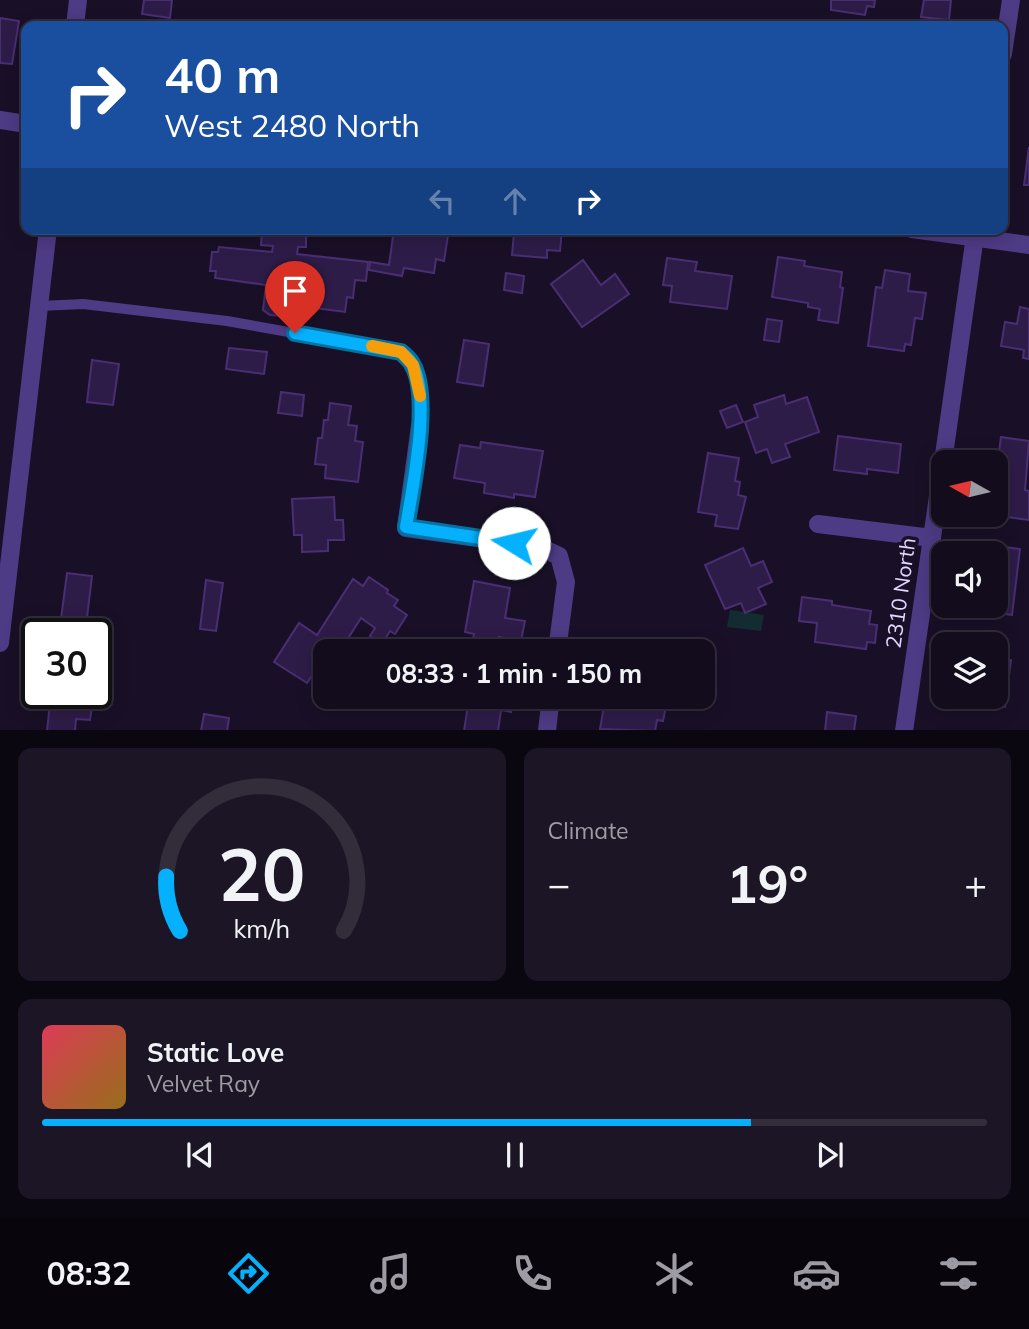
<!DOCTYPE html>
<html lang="en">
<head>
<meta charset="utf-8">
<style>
	body { margin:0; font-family:Mulish,sans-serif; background:#1c1526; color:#f1f3f6; height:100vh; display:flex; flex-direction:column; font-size:26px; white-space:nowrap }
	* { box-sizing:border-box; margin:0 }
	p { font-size:23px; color:#9d9ba4 }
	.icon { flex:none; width:38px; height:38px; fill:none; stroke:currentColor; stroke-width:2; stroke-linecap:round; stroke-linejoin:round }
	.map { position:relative; height:730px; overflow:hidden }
	.sheet { display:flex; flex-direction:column; gap:18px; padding:18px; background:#0a0710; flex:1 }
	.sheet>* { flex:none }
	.hud { position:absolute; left:21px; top:21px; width:987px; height:214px; border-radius:14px; box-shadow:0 4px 18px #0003,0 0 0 2px #322c3b; background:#1a4fa0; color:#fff; overflow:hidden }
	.needle { width:46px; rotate:278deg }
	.buttons { position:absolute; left:931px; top:450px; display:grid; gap:14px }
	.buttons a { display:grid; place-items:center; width:77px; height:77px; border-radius:14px; background:#130c1d; box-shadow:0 4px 18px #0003,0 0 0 2px #322c3b; font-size:35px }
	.speed { position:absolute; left:21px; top:618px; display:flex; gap:14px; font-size:35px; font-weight:700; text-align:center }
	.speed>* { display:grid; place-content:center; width:91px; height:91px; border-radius:50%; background:#130c1d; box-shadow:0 4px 18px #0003,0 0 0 2px #322c3b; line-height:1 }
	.speed .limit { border:4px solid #111; border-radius:10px; background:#fff; color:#111 }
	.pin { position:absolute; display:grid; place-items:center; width:60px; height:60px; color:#fff; margin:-72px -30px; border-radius:50% 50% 50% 0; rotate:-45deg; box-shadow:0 0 7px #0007 }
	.pin .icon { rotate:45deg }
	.me { position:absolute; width:77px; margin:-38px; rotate:279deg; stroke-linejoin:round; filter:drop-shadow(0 0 5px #0008) }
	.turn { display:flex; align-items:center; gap:24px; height:147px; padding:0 28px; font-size:32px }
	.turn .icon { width:91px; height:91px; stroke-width:2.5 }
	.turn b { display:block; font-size:49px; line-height:60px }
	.lanes { display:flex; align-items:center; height:66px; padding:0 28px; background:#0003; justify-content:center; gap:35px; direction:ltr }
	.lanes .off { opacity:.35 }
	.big { font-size:52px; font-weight:700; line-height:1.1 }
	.sheet .card { flex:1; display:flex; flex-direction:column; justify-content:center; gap:10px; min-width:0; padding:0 24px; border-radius:14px; background:#1c1526 }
	.sheet .dial { align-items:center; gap:0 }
	.dial svg { height:182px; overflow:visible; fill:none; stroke:#322c3b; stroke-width:7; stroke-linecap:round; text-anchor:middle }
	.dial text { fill:#f1f3f6; stroke:none }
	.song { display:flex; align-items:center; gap:21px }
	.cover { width:84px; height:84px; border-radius:10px; background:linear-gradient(135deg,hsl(350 70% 55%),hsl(40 70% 35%)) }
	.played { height:7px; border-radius:4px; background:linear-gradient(90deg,#05b1fc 75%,#322c3b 75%) }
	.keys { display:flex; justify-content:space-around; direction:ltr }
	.heat { display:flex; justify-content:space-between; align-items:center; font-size:38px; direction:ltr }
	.sheet .tiles { flex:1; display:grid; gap:18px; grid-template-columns:1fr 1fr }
	.card:last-child { grid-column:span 2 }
	.trip { position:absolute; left:313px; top:639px; width:402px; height:70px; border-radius:14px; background:#130c1d; box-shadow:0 4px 18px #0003,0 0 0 2px #322c3b; font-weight:700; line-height:70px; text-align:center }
	.dock { display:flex; height:112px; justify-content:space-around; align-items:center; background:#08050c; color:#9d9ba4 }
	.dock .icon { width:49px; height:49px }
	.dock .current { color:#05b1fc }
	.dock b { font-size:32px; color:#f1f3f6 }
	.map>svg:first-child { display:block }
	.green { fill:#132c31 }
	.building { fill:#2e1c48; stroke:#4a2e74; stroke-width:2 }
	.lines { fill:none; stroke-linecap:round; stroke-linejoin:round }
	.service { stroke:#4d3b85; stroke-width:10 }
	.minor { stroke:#4d3b85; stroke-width:18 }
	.tertiary { stroke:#4d3b85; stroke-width:18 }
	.route-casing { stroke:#0373a4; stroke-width:18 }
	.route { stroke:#05b1fc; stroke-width:12 }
	.slow { stroke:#f59e0b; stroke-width:12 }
	.labels { text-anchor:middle; stroke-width:7; stroke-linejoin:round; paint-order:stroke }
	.street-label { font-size:21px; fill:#e3d6ff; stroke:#191027 }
</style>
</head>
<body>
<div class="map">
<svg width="1029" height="731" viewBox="0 0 1029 731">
	<rect width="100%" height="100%" fill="#191027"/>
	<path class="green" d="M730 610 764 615 761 631 727 627Z"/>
	<g class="building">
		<path d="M144 0H172L170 18 142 14Z"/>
		<path d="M831 0H875L874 7 867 6 865 15 831 10Z"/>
		<path d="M924 0H951L949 20 921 17Z"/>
		<path d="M0 18 19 21 12 64 0 63Z"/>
		<path d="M146 20 167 23V26H145Z"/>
		<path d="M1029 147V185H1024Z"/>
		<path d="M262 229H306V247H298L297 254 368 262 366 281 355 280 353 298 347 297 345 312 314 308 315 301 300 299 301 291 289 290 286 316 270 315 263 310 266 285 215 278 216 271H210L212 252H218L219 247 272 252 273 246 261 245Z"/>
		<path d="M394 229H449L444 261 436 259 434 273 404 268 402 276 369 270 370 262 389 265Z"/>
		<path d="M525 229H562L560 251 547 250V258L512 255 514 233 525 234Z"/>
		<path d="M778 257 805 261 804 266 842 272 840 287 843 288 838 323 818 320 820 309 808 307V303L772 297Z"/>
		<path d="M667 258 697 262 695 271 732 276 727 309 670 302 672 286 663 285Z"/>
		<path d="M583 260 601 285 615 274 629 294 582 327 551 284Z"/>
		<path d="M885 270 910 274 908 291 926 293 922 319 915 318 911 345 905 344 904 351 868 346 876 287 882 288Z"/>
		<path d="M506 273 524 276 522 293 504 290Z"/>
		<path d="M1020 307 1029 309V359L1023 358 1024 350 1001 346 1005 322 1017 324Z"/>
		<path d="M767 319 782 321 779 342 764 340Z"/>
		<path d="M464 340 489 344 483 386 457 382Z"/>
		<path d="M229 348 267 352 264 374 226 369Z"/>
		<path d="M92 360 119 364 113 405 87 402Z"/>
		<path d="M281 392 304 395 302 416 278 413Z"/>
		<path d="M784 395 786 404 807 397 819 432 785 444 790 457 772 463 767 449 756 453 745 422 758 417 754 405Z"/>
		<path d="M330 403 351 406 348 425 357 426 355 441 363 442 358 482 325 478 326 465 315 464 318 438H322L324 420H328Z"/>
		<path d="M736 405 743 422 727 428 720 411Z"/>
		<path d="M838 436 901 444 898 473 867 469V474L834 470Z"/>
		<path d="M1001 437 1029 441 1025 490 1029 491V520L993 515 996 514V474Z"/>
		<path d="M481 442 543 451 535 497 514 494V498L484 493 485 483 454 478 460 445 480 448Z"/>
		<path d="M708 453 739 458 735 481 740 482 738 495 746 497 738 529 715 526 717 515 698 512Z"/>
		<path d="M334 497 335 520H343L344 540H328V551L302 552V535H294L292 499Z"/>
		<path d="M988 545 1020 549 1012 615 988 612 989 606H996V553H987Z"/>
		<path d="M743 548 751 566 763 561 772 582 758 588 766 604 745 613 741 603 725 609 705 565Z"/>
		<path d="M67 573 92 576 85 634H59Z"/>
		<path d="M369 577 388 590 387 593 398 600 394 606 407 615 395 634 390 631 382 644 370 636 375 628 361 618 340 651H326V655L307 683 274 662 299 623 317 635 353 579 363 586Z"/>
		<path d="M206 580 223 583 216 631 200 629Z"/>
		<path d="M474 581 510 588 505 618 525 621 521 641 499 637 497 649 472 644 474 634 465 632Z"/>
		<path d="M802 597 832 601V605L871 611 869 624 877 625 875 643 867 642 866 649 815 642 817 623 799 621Z"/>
		<path d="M996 658 1011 660 1005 707 981 704 982 696H996Z"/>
		<path d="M51 693H94L90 720 76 719 75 731H47Z"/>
		<path d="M463 696H514L511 712 501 710 498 731H464L468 705 461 704Z"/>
		<path d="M619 696H668L663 721 657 720 655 731 600 729 605 700 618 702Z"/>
		<path d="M827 712 856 716 854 731H825Z"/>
		<path d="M204 714 229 718 227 731H201Z"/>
	</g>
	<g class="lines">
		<path class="service" d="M39 306 83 304 227 321 401 352C423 376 420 395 420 426"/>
		<g class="minor">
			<path d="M1003 54 1011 0"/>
			<path d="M0 120 26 124"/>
			<path d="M912 229 1029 245"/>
			<path d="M420 426 406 528 540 547 559 556 566 582 557 651"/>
			<path d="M943 462 976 229"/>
			<path d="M818 524 932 538"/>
			<path d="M547 731 551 696"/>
			<path d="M904 731 943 462"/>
		</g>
		<g class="tertiary">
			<path d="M75 26 78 0"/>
			<path d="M0 643 48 229"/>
		</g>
	</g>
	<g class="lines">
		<g class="route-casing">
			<path id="route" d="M295 333 401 352C404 355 410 359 412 364 432 396 412 490 406 527L514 543"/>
		</g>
		<use href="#route" class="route"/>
		<path class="slow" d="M372 346 401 352 413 365 420 396"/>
	</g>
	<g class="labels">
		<g class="street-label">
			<text transform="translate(901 593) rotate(-82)" y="7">2310 North</text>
		</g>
	</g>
</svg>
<div class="buttons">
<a><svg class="needle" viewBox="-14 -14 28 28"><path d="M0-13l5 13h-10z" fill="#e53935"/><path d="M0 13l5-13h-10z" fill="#9d9ba4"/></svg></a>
<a><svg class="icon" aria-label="sound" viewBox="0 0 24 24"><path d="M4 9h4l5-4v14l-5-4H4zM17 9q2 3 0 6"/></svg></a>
<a><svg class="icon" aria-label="layers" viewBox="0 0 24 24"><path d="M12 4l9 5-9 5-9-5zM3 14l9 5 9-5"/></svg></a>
</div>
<div class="speed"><div class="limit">30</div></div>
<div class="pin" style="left:295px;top:333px;background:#d93025"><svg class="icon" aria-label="arrive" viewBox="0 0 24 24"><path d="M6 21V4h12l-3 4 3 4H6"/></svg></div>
<svg class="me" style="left:514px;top:543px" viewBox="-20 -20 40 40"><circle r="19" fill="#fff"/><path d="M0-13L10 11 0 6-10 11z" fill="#05b1fc"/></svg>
<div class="trip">08:33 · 1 min · 150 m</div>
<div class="hud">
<div class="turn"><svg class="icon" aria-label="right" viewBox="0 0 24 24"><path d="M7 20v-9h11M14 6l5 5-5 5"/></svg><div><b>40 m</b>West 2480 North</div></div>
<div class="lanes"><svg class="icon off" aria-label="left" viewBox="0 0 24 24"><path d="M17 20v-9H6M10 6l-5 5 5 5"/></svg><svg class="icon off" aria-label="ahead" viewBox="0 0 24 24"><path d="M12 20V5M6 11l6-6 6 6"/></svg><svg class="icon" aria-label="right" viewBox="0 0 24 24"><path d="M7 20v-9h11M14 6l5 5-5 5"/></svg></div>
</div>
</div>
<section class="sheet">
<div class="tiles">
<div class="card dial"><svg viewBox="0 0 100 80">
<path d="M14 69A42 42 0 1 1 86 69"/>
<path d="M14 69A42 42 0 0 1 8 45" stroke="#05b1fc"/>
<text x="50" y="56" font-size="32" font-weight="700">20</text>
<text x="50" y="72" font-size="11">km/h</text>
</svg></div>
<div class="card"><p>Climate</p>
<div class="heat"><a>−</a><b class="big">19°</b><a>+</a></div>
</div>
<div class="card">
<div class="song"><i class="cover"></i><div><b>Static Love</b><p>Velvet Ray</p></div></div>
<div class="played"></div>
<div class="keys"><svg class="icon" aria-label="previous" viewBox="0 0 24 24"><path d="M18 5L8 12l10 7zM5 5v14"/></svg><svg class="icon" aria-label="pause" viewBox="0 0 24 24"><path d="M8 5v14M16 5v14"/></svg><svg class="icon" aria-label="next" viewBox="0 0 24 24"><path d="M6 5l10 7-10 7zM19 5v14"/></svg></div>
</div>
</div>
</section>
<nav class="dock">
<b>08:32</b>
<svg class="icon current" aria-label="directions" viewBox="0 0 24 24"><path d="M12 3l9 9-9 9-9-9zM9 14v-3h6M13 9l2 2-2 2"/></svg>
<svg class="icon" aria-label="music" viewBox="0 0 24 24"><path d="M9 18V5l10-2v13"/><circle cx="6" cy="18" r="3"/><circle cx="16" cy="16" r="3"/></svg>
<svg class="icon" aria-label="phone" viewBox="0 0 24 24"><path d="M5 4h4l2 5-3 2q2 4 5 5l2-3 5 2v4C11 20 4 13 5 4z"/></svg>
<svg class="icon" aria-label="climate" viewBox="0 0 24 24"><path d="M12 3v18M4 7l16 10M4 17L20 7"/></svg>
<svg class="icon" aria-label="car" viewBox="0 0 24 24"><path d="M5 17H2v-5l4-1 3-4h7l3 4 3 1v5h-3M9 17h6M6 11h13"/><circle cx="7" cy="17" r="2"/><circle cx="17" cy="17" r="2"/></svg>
<svg class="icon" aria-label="filters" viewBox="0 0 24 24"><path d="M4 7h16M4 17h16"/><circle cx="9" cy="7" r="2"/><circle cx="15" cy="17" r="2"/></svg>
</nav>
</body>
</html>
